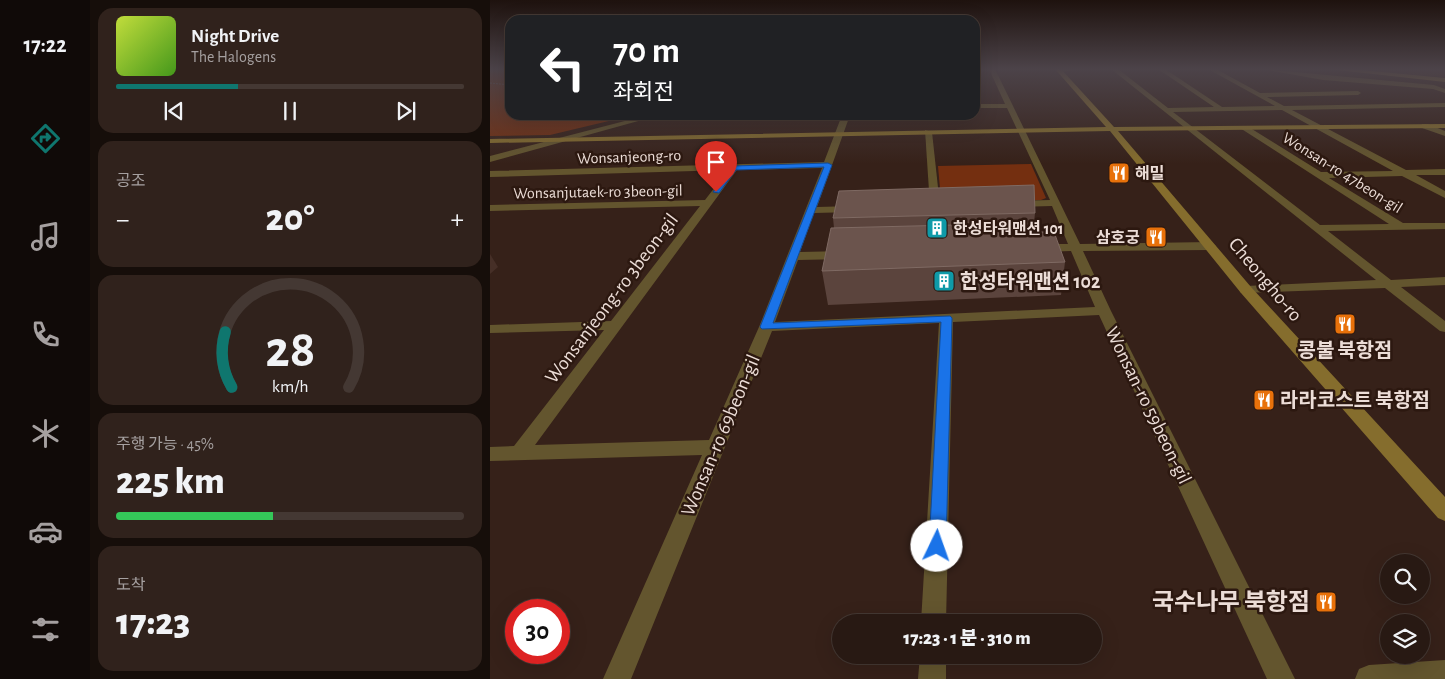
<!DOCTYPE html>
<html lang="ko">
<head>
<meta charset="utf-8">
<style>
	body { margin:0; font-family:"Alegreya Sans","Noto Sans KR",sans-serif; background:#30221c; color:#f1f3f6; height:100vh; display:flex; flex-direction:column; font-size:19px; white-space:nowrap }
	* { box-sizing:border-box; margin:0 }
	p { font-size:16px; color:#a5a0a0 }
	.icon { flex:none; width:28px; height:28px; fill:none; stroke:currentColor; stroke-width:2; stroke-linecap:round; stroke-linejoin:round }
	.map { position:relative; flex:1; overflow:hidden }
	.side { display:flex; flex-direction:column; gap:8px; padding:8px; background:#160e0a; width:400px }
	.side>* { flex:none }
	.hud { position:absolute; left:15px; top:15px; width:475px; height:105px; border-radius:15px; box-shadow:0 5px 20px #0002,0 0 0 1px #443833; background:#202124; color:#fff; overflow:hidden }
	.tools { position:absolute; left:890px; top:554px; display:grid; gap:10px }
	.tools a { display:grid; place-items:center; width:50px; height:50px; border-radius:50%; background:#281913; box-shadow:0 5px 20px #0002,0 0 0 1px #443833; font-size:25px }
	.speed { position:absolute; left:15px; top:599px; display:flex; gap:10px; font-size:25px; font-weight:700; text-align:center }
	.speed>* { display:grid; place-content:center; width:65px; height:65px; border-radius:50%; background:#281913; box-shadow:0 5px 20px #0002,0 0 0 1px #443833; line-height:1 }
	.speed .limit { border:8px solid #d22; background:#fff; color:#111 }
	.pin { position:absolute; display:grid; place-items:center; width:42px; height:42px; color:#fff; margin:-51px -21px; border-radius:50% 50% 50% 0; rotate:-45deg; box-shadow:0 0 5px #0007 }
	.pin .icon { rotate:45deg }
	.me { position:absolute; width:55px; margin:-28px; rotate:3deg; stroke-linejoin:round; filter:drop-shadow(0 0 4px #0008) }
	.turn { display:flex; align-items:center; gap:18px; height:105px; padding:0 25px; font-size:22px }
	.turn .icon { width:65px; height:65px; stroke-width:2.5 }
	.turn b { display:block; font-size:35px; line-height:42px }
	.big { font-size:38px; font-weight:800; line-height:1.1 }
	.side .widget { flex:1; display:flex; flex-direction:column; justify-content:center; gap:8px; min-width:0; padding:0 18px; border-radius:15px; background:#30221c }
	.side .dial { align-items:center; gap:0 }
	.dial svg { height:130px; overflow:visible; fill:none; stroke:#443833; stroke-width:7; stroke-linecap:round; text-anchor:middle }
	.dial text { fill:#f1f3f6; stroke:none }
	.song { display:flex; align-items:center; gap:15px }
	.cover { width:60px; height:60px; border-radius:8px; background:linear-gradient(135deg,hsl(70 70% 55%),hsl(100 70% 35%)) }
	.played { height:5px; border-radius:2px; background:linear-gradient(90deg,#0f766e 35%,#443833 35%) }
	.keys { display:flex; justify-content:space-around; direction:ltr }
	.heat { display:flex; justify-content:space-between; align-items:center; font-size:28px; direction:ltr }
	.charge { height:8px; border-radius:4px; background:linear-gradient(90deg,#34c759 45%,#443833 0) }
	.trip { position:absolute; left:342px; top:614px; width:270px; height:50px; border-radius:25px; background:#281913; box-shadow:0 5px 20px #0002,0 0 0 1px #443833; font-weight:800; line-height:50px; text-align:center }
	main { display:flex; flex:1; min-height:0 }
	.menu { display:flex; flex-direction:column; width:90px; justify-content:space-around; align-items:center; background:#100a08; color:#a5a0a0 }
	.menu .icon { width:35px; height:35px }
	.menu .selected { color:#0f766e }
	.menu b { font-size:22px; color:#f1f3f6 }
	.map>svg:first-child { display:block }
	.built { fill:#44281d }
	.green { fill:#742f10 }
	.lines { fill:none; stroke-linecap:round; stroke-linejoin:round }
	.path { stroke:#74615a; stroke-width:1; stroke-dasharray:2 1; stroke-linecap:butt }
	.street { fill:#63552e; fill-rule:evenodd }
	.secondary { fill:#856d2d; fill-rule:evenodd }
	.wall { fill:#5b443d }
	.shaded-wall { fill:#462f27 }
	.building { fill:#6b544d; stroke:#7f6a63 }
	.route { fill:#1a73e8; stroke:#114b97 }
	.labels { text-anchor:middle; stroke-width:5; stroke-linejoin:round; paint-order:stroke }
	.far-street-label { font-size:16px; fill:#ecddd7; stroke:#2c1810 }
	.far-poi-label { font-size:16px; font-weight:bold; fill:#ecddd7; stroke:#2c1810; text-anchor:start }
	.street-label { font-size:20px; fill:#ecddd7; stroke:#2c1810 }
	.poi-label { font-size:20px; font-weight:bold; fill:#ecddd7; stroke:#2c1810; text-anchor:start }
	.near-poi-label { font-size:24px; font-weight:bold; fill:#ecddd7; stroke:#2c1810; text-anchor:end }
</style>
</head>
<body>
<main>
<nav class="menu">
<b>17:22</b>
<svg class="icon selected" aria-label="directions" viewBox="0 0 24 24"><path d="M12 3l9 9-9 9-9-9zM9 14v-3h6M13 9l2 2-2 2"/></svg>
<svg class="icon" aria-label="music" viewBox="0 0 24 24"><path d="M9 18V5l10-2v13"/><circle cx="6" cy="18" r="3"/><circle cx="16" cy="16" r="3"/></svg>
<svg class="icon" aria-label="phone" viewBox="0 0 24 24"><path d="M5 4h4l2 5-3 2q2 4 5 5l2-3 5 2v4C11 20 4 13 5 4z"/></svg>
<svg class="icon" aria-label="climate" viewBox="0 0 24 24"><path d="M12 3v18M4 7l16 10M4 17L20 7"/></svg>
<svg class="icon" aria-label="car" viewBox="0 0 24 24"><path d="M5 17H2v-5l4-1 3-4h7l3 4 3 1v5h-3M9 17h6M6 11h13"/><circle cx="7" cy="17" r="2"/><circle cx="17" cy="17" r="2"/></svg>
<svg class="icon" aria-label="filters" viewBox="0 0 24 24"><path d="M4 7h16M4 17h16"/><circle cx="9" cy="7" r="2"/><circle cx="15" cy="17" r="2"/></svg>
</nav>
<section class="side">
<div class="widget">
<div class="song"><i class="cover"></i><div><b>Night Drive</b><p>The Halogens</p></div></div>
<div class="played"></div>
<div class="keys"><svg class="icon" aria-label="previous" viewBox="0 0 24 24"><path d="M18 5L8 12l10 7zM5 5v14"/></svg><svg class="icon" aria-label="pause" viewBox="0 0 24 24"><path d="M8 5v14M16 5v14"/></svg><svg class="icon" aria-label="next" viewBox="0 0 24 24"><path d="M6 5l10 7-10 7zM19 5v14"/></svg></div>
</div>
<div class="widget"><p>공조</p>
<div class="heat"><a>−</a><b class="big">20°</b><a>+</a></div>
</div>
<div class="widget dial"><svg viewBox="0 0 100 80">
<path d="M14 69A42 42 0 1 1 86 69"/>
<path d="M14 69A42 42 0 0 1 10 35" stroke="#0f766e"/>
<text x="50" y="56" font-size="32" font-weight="700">28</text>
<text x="50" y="72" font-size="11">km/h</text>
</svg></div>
<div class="widget"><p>주행 가능 · 45%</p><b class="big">225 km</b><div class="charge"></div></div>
<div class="widget"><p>도착</p><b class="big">17:23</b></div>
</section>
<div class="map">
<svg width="955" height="679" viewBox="0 0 955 679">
	<rect width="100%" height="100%" fill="#362119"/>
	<path class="built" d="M865 69H955V77L898 73Z"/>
	<g class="green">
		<path d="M0 69H20V115H144L60 135 0 136Z"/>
		<path d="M541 164 556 198 551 200 459 203 451 200 448 166Z"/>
	</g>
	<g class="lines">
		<path class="path" d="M0 83 20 85"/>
		<g class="street">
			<path d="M499 69H505L590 244 720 242 726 246 720 250 593 251 621 311 805 679H777L609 315 463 322 456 622H431L449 323 282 331 141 679H113L212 455 0 461V447L24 446 114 330 0 333V325L121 321 210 206 0 211V205L215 200 238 170 0 177V171L334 162 352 115H360L327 207 364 206 369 209 364 212 324 213 310 252 356 251 362 255 356 259 308 260 285 322 605 307 581 251 551 252 545 248 551 244H578L562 206 524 207 519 204 524 201 560 200 517 108H485V104H515ZM332 168 269 327 219 440 45 445 247 170Z"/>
			<path d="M567 69H593L569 72Z"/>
			<path d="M621 69H628L678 108 724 107 668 69H675L732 107 785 106 718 69H726L770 93 868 91 871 93 868 95 777 97 794 106 955 103V107L802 110 916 170 955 169V175H926L955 191V198L912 176 839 178 913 223H955V229L838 231 901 280 955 277V285L911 287 955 321V332L950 331 895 288 751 293 749 290 751 287 756 286 886 280ZM792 110 903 171 831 172 757 126 750 128 899 224 830 225 683 112Z"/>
			<path d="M772 69 944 85 955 89V93L943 89 833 80Z"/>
			<path d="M158 115H170L0 162V156Z"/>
			<path d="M932 124H938L955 131V136L932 128Z"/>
			<path d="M435 130 442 132 450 206 445 209 440 206Z"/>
			<path d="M430 655H456V679H428Z"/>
			<path d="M955 660V679H865L869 669 879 665Z"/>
		</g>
		<g class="secondary">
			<path d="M565 69H571L624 127 955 124V128L628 131 761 287 955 497V521L948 518 751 293 620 131 0 143V139L616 127Z"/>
			<path d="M838 69H861L955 78V82Z"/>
		</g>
	</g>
	<path class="wall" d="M545 213 544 223 546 232 575 262 571 295 338 305 332 271 344 228 343 218Z"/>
	<path class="shaded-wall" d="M0 254 8 267 0 274Z"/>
	<g class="building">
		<path d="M544 185 545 213 343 218 349 191Z"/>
		<path d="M546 223V232H564L575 262 332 271 341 228Z"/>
	</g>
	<linearGradient id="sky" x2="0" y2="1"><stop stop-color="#1e120e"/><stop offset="0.42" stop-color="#4c4349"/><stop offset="1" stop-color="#4c4349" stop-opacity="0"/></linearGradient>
	<rect width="955" height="164" fill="url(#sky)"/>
	<path class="route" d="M338 163 342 165 283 323 460 316 462 318 456 546 453 552 447 554 441 552 439 546 451 322 272 329 270 327 334 167 246 170 229 193 223 192 244 166Z"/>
	<defs>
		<g id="restaurant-square" transform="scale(1.125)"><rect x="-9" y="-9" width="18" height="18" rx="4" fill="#e8710a" stroke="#2c1810"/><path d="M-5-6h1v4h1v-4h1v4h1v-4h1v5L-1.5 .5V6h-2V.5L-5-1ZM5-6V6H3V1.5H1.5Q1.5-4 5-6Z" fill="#fff"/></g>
		<g id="building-square" transform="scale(1.125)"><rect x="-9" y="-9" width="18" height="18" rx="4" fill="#0f9aa8" stroke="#2c1810"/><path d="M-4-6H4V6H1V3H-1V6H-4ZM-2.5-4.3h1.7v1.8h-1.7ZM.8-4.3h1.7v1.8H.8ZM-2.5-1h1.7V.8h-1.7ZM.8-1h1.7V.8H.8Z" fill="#fff"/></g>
	</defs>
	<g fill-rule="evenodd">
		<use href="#restaurant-square" x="629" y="173"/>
		<use href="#building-square" x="447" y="228"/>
		<use href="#restaurant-square" x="666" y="237"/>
		<use href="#building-square" x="454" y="281"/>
		<use href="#restaurant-square" x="855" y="324"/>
		<use href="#restaurant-square" x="774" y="400"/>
		<use href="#restaurant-square" x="836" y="602"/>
	</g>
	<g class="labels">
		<g class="far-street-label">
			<text transform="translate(139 156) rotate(-2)" y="6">Wonsanjeong-ro</text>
			<text transform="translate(853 172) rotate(32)" y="6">Wonsan-ro 47beon-gil</text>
			<text transform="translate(108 191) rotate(-1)" y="6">Wonsanjutaek-ro 3beon-gil</text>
		</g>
		<g class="far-poi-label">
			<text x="645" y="179">해밀</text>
			<text x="463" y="234">한성타워맨션 101</text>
			<text x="650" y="243" text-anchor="end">삼호궁</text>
		</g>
		<g class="street-label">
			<text transform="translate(776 279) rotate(50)" y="7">Cheongho-ro</text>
			<text transform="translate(121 298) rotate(-53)" y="7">Wonsanjeong-ro 3beon-gil</text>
			<text transform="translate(659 405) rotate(64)" y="7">Wonsan-ro 59beon-gil</text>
			<text transform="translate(230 435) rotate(-67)" y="7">Wonsan-ro 69beon-gil</text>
		</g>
		<g class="poi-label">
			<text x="470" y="288">한성타워맨션 102</text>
			<text x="855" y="357" text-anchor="middle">콩불 북항점</text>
			<text x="790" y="407">라라코스트 북항점</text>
		</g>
		<g class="near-poi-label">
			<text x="820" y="610">국수나무 북항점</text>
		</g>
	</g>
</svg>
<div class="tools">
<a><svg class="icon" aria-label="search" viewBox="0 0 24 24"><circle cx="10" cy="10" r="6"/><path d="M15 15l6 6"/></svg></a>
<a><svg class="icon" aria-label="layers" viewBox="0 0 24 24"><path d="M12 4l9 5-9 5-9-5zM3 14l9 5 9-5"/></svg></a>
</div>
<div class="speed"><div class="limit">30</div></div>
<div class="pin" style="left:226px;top:192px;background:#d93025"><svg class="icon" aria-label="arrive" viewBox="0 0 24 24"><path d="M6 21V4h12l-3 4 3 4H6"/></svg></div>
<svg class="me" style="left:447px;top:546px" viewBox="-20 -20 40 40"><circle r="19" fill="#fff"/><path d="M0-13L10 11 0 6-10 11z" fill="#1a73e8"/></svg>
<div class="trip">17:23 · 1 분 · 310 m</div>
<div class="hud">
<div class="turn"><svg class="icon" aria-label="left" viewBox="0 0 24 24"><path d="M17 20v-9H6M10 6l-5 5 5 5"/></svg><div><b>70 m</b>좌회전</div></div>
</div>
</div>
</main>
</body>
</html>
